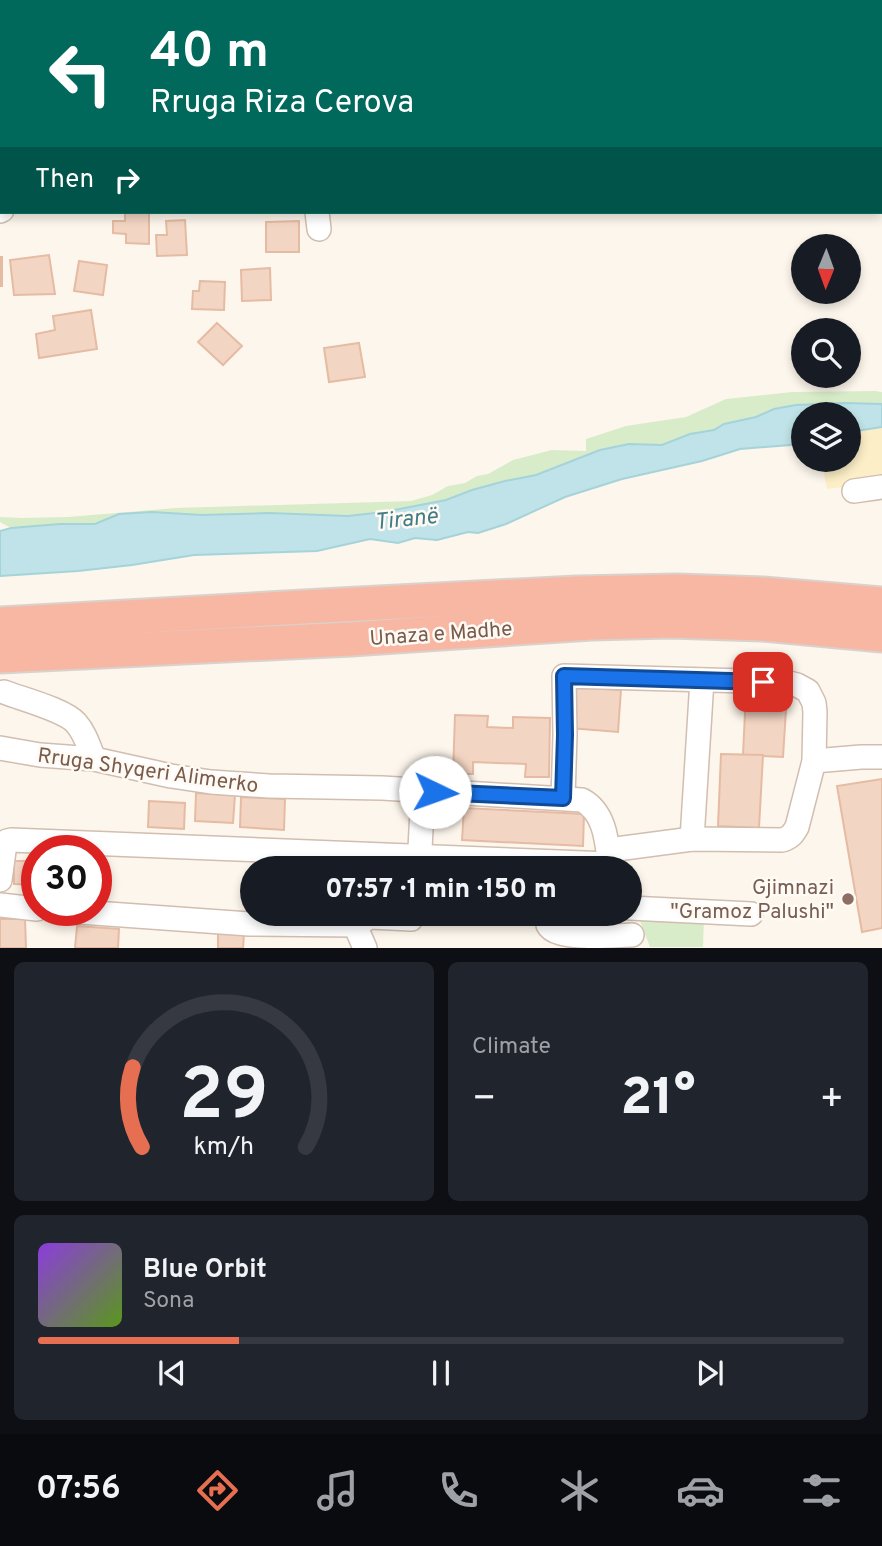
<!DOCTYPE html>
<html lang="en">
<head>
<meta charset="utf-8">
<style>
	body { margin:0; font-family:Overpass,sans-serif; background:#20242c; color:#f1f3f6; height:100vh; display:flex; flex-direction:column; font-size:26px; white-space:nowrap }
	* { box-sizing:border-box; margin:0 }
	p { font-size:23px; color:#9ea1a6 }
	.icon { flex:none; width:38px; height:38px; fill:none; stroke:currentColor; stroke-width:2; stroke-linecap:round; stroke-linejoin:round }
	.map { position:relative; height:948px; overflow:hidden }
	.details { display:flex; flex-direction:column; gap:14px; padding:14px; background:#0d0f14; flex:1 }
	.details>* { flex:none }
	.top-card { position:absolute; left:0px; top:0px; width:882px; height:214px; box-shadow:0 4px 10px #0003; background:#00695c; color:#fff; overflow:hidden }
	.needle { width:46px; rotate:181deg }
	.tools { position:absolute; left:791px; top:234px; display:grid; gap:14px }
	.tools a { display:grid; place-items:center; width:70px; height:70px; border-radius:50%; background:#171b24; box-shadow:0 4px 10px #0003; font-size:35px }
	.speed { position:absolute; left:21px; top:835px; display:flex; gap:14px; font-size:35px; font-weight:700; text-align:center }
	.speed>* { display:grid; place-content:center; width:91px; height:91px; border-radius:50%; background:#171b24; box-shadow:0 4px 10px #0003; line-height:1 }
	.speed .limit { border:10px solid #d22; background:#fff; color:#111 }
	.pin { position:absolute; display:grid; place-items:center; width:60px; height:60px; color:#fff; margin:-30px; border-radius:14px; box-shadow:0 4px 10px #0006 }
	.me { position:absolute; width:77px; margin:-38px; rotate:93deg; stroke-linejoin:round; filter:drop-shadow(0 0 5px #0008) }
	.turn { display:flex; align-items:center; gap:24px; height:147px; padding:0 35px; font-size:32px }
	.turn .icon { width:91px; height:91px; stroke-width:2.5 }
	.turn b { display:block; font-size:49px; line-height:60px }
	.then { display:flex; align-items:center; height:66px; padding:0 35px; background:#0003; gap:14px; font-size:26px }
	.big { font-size:52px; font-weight:800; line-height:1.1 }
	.details .widget { flex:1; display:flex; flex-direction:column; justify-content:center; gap:10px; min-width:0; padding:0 24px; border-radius:10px; background:#20242c }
	.details .dial { align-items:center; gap:0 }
	.dial svg { height:182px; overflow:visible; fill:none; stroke:#363941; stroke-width:7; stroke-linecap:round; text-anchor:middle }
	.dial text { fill:#f1f3f6; stroke:none }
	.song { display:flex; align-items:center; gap:21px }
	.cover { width:84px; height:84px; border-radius:10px; background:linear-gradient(135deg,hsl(270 70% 55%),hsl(90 70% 35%)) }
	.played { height:7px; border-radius:4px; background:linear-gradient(90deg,#e76f51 25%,#363941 25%) }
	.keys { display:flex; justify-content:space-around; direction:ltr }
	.heat { display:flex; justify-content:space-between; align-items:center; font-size:38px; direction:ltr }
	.details .tiles { flex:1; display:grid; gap:14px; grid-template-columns:1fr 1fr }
	.widget:last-child { grid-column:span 2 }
	.trip { position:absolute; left:240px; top:856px; width:402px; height:70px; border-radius:35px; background:#171b24; box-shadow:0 4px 10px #0003; font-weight:800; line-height:70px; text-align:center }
	.menu { display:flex; height:112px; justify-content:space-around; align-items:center; background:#090b0e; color:#9ea1a6 }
	.menu .icon { width:49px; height:49px }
	.menu .on { color:#e76f51 }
	.menu b { font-size:32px; color:#f1f3f6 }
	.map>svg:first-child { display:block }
	.green { fill:#d8ecc9 }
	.sand { fill:#fcefc7 }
	.water { fill:#bfe3e8; stroke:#a5d3da; stroke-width:2 }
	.building { fill:#f3d5c3; stroke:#e6bba3; stroke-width:2 }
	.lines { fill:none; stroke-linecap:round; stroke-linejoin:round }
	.minor-casing { stroke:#d1beb0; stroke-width:26 }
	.highway-casing { stroke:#dad1cd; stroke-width:37 }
	.minor { stroke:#fff; stroke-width:23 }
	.highway { stroke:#f7b7a3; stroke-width:33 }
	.route-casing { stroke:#114b97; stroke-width:18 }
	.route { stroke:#1a73e8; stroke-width:12 }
	.education-dot { fill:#8d6e63; stroke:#fffaf3; stroke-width:2.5 }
	.labels { text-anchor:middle; stroke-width:5; stroke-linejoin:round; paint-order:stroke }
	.street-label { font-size:21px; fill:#7a5c4d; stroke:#fffaf3 }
	.education-label { font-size:21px; fill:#785e54; stroke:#fffaf3; text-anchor:end }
	.water-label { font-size:23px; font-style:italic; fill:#437c86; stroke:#fffaf3 }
</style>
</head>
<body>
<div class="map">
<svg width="882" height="948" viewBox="0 0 882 948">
	<rect width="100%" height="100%" fill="#fdf6ec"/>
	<g class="green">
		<path d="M875 391 882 392V404L796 405 774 409 756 417 724 424 714 430 690 434 662 445 629 444 568 462 536 475 505 481 472 490 446 500 384 512 348 516 269 513 202 515 119 514 95 524H60L11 528 0 522V517L22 518 68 517 176 508 411 501 432 495 448 486 465 483 477 476 488 474 513 460 552 450 586 451V439L626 426 686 417 726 399 792 392Z"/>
		<path d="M642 916 704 917 703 947H650L640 921Z"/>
	</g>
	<path class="sand" d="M882 427V482L827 489 821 460H849V432Z"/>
	<path class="water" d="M845 403 882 404V427L849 432V415H803V444L740 449 702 461 622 479 565 497 506 524 478 533 468 532 437 540 415 538 398 543 370 539 317 551 194 555 132 565 78 571 0 576V531L11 528 60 524H95L119 514 152 512 202 515 269 513 348 516 384 512 446 500 472 490 505 481 536 475 600 450 629 444 662 445 690 434 714 430 724 424 756 417 774 409 796 405Z"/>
	<g class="building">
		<path d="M0 0H117L119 2H2V56H0Z"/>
		<path d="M861 0H882V79L880 80V2H862Z"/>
		<path d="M125 213H149V244L126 243V234L113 233V221H125Z"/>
		<path d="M185 220 187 255 157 256 156 235H167L166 221Z"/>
		<path d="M299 221V252H266V222Z"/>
		<path d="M49 255 55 294 14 295 10 260Z"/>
		<rect x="0" y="257" width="2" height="29"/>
		<path d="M79 261 107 265 103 295 74 291Z"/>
		<path d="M270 268 271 300 242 301 241 270Z"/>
		<path d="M200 281 225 282 224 310 192 309 193 291H199Z"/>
		<path d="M91 310 97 349 39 358 36 334 55 330 53 316Z"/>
		<path d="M217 323 242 346 223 365 198 342Z"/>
		<path d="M359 343 365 377 329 382 324 348Z"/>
		<path d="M574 687 621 690 618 732 570 728Z"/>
		<path d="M746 691 787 694 783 757 743 755Z"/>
		<path d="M455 715 488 716 487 727 513 728V717L550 718 549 777H525L526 764 473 762V774H453Z"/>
		<path d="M721 754 763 755 759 828 718 826Z"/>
		<path d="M882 779V928L862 932 837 786Z"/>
		<path d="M196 793 235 795 233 823 195 821Z"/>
		<path d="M241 797 285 799 284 830 240 827Z"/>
		<path d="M149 801 185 803 184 829 148 827Z"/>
		<path d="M464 808 584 814 583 846 462 840Z"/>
		<path d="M14 861H37V885L14 884Z"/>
		<path d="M553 914H596V923L553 921Z"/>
		<path d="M0 919H25L26 948H0Z"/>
		<path d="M77 926 119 929 118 948H75Z"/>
		<path d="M218 932 244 933 243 948H218Z"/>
	</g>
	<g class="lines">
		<g class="minor-casing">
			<g id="minor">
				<path d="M231 0V2"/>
				<path d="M676 2 683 0"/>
				<path d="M0 211 2 210"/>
				<path d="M317 212 319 229"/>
				<path d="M854 491 882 487"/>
				<path d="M4 692C22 699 65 710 76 723 85 733 89 747 94 759"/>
				<path d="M0 748 40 755 94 759 171 776 211 782 269 786 382 788 582 800C606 813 607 843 610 868"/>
				<path d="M814 761 861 757H882"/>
				<path d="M563 798 565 735 564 676 785 682 797 685 808 691 814 703 815 712 814 761 797 827C793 834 790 838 782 840L692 839 609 850"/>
				<path d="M692 839 702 680"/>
				<path d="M419 868 423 791"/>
				<path d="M0 880 5 844 7 841 11 840 610 864"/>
				<path d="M0 905 37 909"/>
				<path d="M630 908 751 914"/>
				<path d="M52 910 249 924 355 925 370 917 411 919 414 914"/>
				<path d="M355 914V925L365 948"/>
				<path d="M548 914C548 915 548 924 548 925 555 941 617 936 632 935"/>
			</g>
		</g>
		<g class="highway-casing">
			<g id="highway">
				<path d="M0 624 340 605 577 593 677 591 763 594 882 604"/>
				<path d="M0 656 351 639 591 623 670 621 762 624 882 635"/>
			</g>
		</g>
		<use href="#minor" class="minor"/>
		<use href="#highway" class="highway"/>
	</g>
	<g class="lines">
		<g class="route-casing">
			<path id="route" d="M435 792 563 798 565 735 564 676 763 682"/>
		</g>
		<use href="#route" class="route"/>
	</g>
	<circle class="education-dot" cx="848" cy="899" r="7"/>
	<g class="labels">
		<g class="street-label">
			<text transform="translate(441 633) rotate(-4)" y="7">Unaza e Madhe</text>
			<text transform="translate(148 770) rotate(8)" y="7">Rruga Shyqeri Alimerko</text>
		</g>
		<g class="education-label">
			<text x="834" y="894">Gjimnazi<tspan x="834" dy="24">"Gramoz Palushi"</tspan></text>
		</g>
		<g class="water-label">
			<text transform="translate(406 518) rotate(-6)" y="8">Tiranë</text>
		</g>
	</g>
</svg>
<div class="tools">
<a><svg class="needle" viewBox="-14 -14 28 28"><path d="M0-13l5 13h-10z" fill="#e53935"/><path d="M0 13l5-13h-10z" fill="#9ea1a6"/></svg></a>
<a><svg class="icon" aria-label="search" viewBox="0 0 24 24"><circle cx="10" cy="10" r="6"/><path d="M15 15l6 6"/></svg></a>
<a><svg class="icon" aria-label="layers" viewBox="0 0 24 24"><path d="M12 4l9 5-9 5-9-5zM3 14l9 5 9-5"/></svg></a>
</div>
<div class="speed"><div class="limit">30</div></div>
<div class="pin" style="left:763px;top:682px;background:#d93025"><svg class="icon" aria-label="arrive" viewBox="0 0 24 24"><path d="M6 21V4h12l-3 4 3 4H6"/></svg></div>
<svg class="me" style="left:435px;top:792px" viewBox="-20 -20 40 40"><circle r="19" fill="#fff"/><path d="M0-13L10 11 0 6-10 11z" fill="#1a73e8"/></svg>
<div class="trip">07:57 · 1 min · 150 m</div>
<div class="top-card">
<div class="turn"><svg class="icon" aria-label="left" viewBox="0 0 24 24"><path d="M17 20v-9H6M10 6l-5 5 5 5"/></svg><div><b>40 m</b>Rruga Riza Cerova</div></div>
<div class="then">Then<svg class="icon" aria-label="right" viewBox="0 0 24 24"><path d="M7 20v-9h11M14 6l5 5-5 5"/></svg></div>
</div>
</div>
<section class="details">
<div class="tiles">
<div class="widget dial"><svg viewBox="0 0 100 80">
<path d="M14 69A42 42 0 1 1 86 69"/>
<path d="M14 69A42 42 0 0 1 10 34" stroke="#e76f51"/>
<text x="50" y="56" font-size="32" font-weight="700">29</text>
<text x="50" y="72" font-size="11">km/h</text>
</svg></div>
<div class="widget"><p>Climate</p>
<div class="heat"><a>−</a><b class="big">21°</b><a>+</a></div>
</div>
<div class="widget">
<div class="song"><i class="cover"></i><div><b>Blue Orbit</b><p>Sona</p></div></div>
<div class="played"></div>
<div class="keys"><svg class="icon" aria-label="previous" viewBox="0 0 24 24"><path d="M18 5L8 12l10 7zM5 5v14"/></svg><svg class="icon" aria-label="pause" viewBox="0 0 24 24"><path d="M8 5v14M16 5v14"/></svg><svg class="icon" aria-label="next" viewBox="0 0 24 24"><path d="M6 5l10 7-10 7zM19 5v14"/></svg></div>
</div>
</div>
</section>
<nav class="menu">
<b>07:56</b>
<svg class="icon on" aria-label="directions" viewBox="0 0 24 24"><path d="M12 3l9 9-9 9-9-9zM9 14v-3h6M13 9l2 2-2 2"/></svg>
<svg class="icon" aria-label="music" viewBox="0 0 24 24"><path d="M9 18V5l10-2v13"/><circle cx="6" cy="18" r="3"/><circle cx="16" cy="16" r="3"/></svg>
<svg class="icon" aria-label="phone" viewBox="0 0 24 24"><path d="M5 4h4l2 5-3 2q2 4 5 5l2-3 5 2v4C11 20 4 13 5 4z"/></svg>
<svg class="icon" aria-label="climate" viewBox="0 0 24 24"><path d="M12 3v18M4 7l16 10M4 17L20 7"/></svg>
<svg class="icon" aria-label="car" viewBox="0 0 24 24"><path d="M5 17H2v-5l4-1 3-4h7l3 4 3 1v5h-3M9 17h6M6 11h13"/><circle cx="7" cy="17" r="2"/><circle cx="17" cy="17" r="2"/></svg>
<svg class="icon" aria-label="filters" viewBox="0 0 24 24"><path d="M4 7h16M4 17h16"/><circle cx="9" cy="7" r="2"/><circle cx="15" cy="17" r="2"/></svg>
</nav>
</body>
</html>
